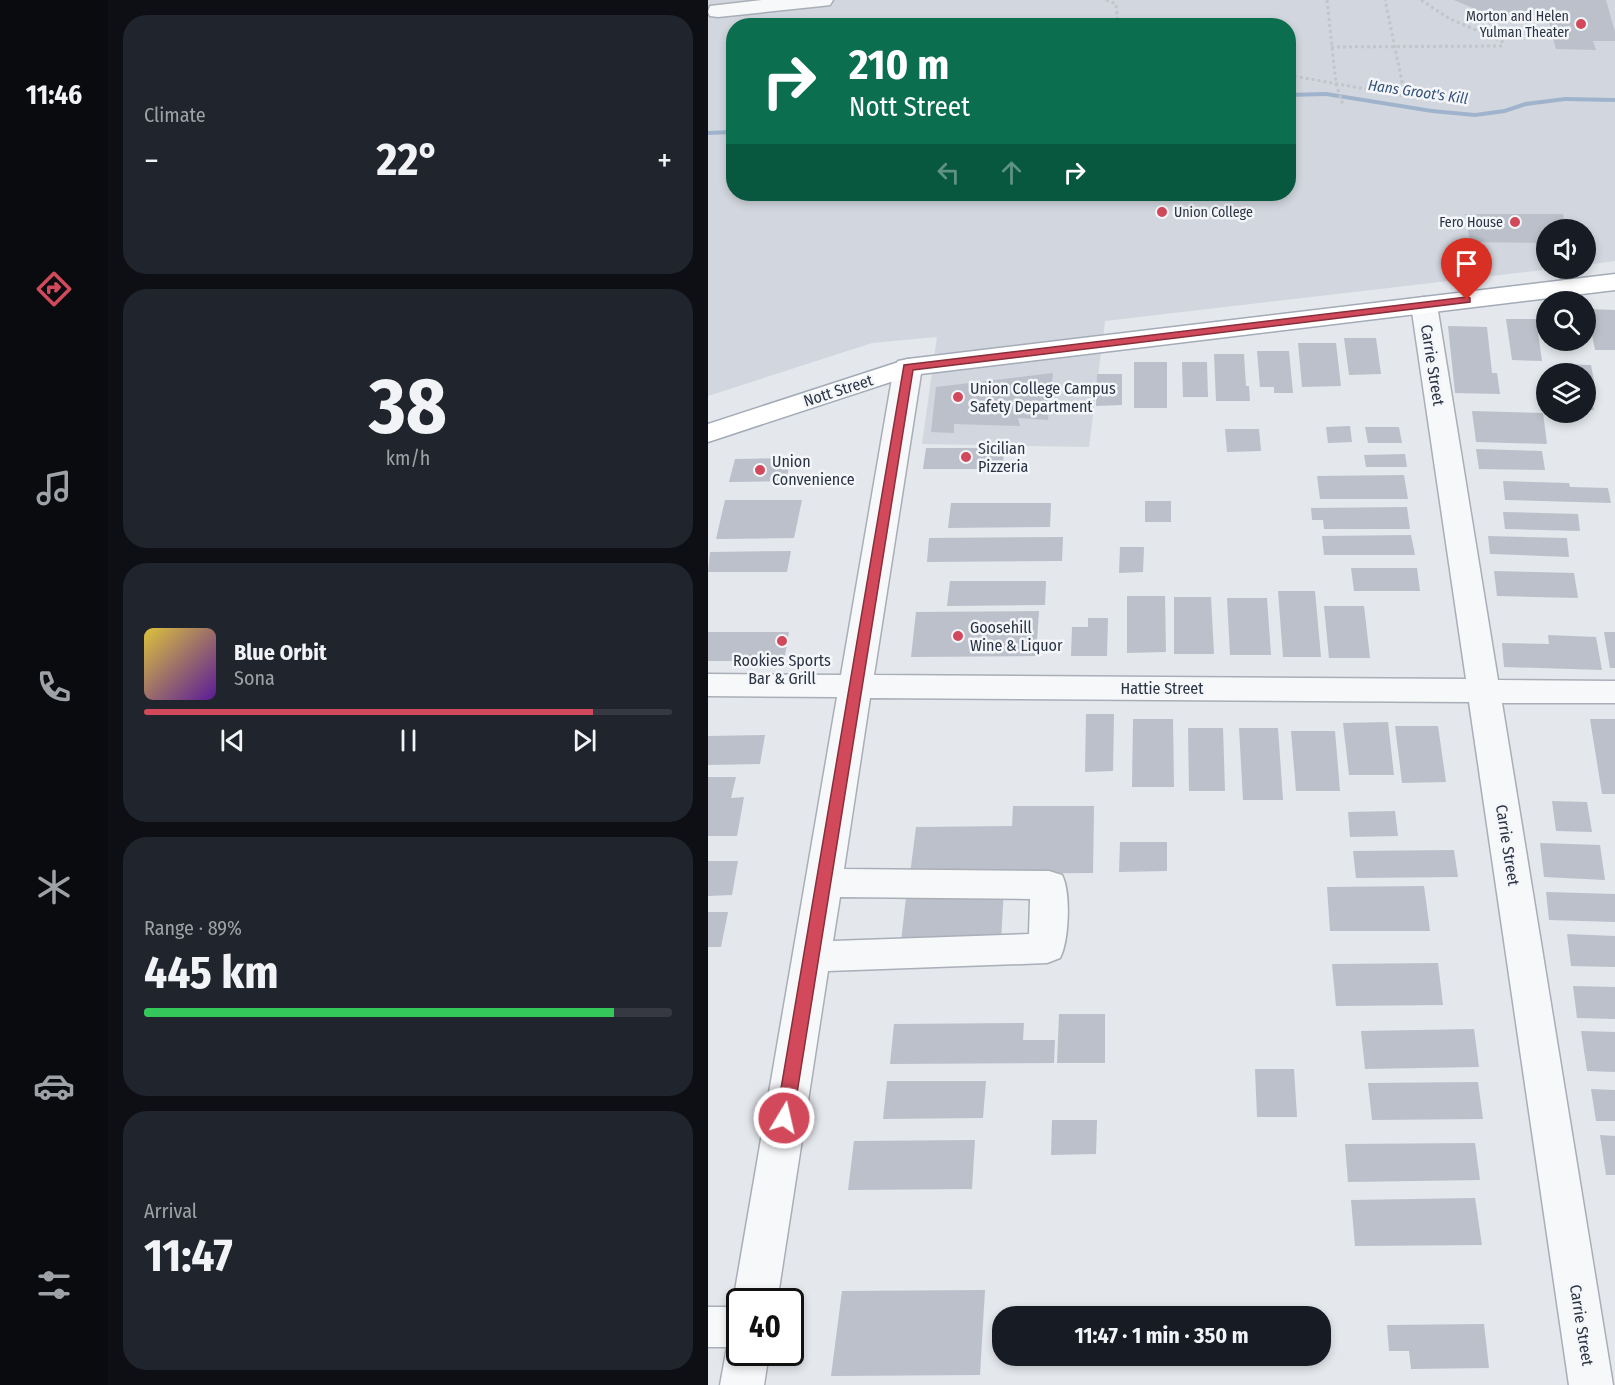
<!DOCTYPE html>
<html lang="en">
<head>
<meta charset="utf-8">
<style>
	body { margin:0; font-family:"Fira Sans Condensed",sans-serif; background:#20242c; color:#f1f3f6; height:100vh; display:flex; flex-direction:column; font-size:22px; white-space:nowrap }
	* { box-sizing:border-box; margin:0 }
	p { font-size:20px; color:#9ea1a6 }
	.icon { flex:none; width:33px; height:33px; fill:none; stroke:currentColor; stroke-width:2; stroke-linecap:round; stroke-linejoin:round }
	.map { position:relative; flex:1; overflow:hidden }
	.details { display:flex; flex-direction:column; gap:15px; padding:15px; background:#0d0f14; width:600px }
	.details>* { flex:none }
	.hud { position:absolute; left:18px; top:18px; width:570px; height:183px; border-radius:24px; box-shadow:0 3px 9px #0003; background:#0b6e4f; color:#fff; overflow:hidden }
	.tools { position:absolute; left:828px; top:219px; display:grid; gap:12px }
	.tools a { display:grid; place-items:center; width:60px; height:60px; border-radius:50%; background:#171b24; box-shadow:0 3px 9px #0003; font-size:30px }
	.speed { position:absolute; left:18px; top:1288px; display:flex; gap:12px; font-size:30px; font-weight:700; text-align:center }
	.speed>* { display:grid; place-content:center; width:78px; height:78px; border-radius:50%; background:#171b24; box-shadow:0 3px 9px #0003; line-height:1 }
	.speed .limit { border:3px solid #111; border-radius:9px; background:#fff; color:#111 }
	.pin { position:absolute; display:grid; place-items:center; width:51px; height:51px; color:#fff; margin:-62px -26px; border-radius:50% 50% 50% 0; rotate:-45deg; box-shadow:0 0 6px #0007 }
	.pin .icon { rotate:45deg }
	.me { position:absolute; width:66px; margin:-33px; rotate:9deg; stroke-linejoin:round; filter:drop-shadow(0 0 4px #0008) }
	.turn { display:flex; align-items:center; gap:21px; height:126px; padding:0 24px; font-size:27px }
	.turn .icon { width:78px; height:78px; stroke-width:2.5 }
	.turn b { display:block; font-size:42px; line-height:51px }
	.lanes { display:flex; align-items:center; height:57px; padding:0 24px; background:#0003; justify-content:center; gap:30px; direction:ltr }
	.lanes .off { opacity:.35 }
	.big { font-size:45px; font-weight:700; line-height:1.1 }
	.details .widget { flex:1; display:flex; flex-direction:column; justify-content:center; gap:9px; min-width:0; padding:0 21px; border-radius:24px; background:#20242c }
	.details .dial { align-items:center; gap:0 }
	.dial b { font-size:78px; line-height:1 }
	.song { display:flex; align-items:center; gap:18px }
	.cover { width:72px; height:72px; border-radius:9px; background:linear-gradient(135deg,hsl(50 70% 55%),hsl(270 70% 35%)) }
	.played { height:6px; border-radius:3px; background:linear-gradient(90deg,#d1495b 85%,#363941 85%) }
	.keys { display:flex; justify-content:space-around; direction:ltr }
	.heat { display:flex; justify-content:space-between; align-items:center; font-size:33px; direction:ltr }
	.charge { height:9px; border-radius:4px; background:linear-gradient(90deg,#34c759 89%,#363941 0) }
	.trip { position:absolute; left:284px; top:1306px; width:339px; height:60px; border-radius:24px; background:#171b24; box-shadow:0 3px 9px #0003; font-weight:700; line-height:60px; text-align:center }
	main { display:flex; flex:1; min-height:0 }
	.menu { display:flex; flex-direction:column; width:108px; justify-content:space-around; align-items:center; background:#090b0e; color:#9ea1a6 }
	.menu .icon { width:42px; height:42px }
	.menu .active { color:#d1495b }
	.menu b { font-size:27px; color:#f1f3f6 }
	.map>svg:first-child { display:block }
	.built { fill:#d2d6de; fill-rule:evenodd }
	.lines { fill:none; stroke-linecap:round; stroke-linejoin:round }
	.stream { fill:#9fb4cc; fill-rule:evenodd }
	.building { fill:#bbc0ca }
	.minor-casing { stroke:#a9aeb7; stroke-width:3 }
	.major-casing { stroke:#a3abb8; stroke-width:3 }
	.path { stroke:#c2c5cb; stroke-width:3; stroke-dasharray:3 3; stroke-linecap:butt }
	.minor { fill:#f7f8fa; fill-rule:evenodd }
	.major { fill:#fff; fill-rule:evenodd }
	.route { fill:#d1495b; stroke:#882f3b; stroke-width:1.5 }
	.poi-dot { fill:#d1495b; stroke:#f4f6f9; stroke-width:2 }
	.labels { text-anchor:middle; stroke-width:5; stroke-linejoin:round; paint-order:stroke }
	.far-poi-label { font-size:14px; fill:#2b3445; stroke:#f4f6f9; text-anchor:end }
	.far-water-label { font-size:15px; font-style:italic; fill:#34527a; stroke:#f4f6f9 }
	.street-label { font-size:16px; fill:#2b3445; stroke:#f4f6f9 }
	.poi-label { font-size:16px; fill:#2b3445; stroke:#f4f6f9; text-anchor:start }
</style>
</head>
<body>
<main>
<nav class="menu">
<b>11:46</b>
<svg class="icon active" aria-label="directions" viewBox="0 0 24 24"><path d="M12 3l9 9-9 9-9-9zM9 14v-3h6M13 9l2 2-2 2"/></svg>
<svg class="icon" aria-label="music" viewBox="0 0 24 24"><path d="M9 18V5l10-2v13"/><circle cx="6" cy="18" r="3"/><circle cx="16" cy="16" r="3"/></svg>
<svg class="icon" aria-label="phone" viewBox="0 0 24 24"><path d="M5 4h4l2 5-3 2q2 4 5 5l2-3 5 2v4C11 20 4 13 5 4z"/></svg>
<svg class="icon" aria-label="climate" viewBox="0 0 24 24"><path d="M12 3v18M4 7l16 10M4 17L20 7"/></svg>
<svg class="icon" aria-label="car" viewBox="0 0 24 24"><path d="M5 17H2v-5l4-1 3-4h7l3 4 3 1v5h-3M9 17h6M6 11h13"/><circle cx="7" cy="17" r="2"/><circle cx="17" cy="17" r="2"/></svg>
<svg class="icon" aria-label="filters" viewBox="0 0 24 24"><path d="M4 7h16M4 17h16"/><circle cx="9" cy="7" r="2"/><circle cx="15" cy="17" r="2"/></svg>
</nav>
<section class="details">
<div class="widget"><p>Climate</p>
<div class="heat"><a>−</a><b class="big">22°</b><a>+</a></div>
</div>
<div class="widget dial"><b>38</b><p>km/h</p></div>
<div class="widget">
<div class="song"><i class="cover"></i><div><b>Blue Orbit</b><p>Sona</p></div></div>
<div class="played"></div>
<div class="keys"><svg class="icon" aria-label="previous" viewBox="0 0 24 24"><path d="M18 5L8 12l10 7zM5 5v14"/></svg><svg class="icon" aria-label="pause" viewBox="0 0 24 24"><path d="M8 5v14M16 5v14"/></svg><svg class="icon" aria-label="next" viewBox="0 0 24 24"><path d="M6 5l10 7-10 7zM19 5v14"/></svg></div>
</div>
<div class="widget"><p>Range · 89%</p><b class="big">445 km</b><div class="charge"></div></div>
<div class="widget"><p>Arrival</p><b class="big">11:47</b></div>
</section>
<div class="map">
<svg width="907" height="1385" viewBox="0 0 907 1385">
	<rect width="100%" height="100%" fill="#e4e7ec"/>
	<path class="built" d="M0 0H907V261L878 265V230H838V268L844 269 397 321 381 447 214 444 229 337 164 343 0 396ZM26 26H580V194H26Z"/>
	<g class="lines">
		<g class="stream">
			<path d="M618 92 724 109 767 113 796 109 817 102 857 97 907 98V102L857 101 818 106 797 113 767 117 724 113 618 96 580 97V93Z"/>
			<path d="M26 130V134L0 135V131Z"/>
		</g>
	</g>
	<g class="building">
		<path d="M746 0H898L907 32V41H885L888 50 848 49 839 15H781Z"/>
		<path d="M757 214H855L858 230H838V243L762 242Z"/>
		<path d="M879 309 907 310V350H887Z"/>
		<path d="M798 319H828L834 361 804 360Z"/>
		<path d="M740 326 779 327 784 373H789L792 394 747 393Z"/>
		<path d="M636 338H668L673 374 641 375Z"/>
		<path d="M590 343H628L633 386 594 387Z"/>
		<path d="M549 351H581L585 393H566V387H552Z"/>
		<path d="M506 354H536L538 386H541L542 401H508Z"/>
		<rect x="426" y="362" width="33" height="46"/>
		<path d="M474 362H499L500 397H475Z"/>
		<path d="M848 364 883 365 888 392H882L886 410H878V374H850Z"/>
		<path d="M345 373 340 420 310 418 312 426 246 424V433L223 432 228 387Z"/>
		<path d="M389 374H414V405L388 406Z"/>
		<path d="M764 411 835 413 839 444 768 442Z"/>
		<path d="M642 426 644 442 620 443 618 427Z"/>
		<path d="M657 427H691L694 443H660Z"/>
		<path d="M517 429H551L553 451 519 452Z"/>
		<path d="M218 448H296L295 469H215Z"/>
		<path d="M768 449 834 451 837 470 771 469Z"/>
		<path d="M697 454 699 467H658L656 455Z"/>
		<path d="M83 458 78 481 21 482 27 459Z"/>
		<path d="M696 475 700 499H612L609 476Z"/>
		<path d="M795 481 861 483 862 487 900 488 903 503 797 500Z"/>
		<path d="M17 500H94L86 538 8 539Z"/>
		<rect x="437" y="501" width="26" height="21"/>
		<path d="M243 503H343L342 527 240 528Z"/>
		<path d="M699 507 702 529H616L615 520H604L603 508Z"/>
		<path d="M795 512 870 514 872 531 797 529Z"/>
		<path d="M703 535 707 555H616L614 536Z"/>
		<path d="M780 536 859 538 861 557 782 554Z"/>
		<path d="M355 537 354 561 219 562 221 538Z"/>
		<path d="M412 547H436L435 572 411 573Z"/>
		<path d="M83 551 79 572H0L2 552Z"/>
		<path d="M643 568H709L712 591H646Z"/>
		<path d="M786 571 866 573 870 598 789 596Z"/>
		<path d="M242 581H338L337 605 239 606Z"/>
		<path d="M570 591H607L613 657H575Z"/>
		<path d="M419 596H457L458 652 419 653Z"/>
		<path d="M466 597H503L506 654H466Z"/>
		<path d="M519 598H559L563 655H522Z"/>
		<path d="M616 606H656L662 658H621Z"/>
		<path d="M331 611 328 656 203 657 208 612Z"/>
		<path d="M380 618H400L399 656H363L364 627H380Z"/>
		<path d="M0 632H81L76 661H0Z"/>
		<path d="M896 632H907V668H902Z"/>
		<path d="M840 635 888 637 894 670 796 667 794 643 841 644Z"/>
		<path d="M378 714H406L405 771 377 772Z"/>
		<path d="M425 719H465L466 787H424Z"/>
		<path d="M882 719H907V794H894Z"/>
		<path d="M680 722 686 775H641L635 723Z"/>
		<path d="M687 726H730L738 782 694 783Z"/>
		<path d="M480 728H515L517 791H481Z"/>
		<path d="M531 728H570L575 800H535Z"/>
		<path d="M583 731H627L632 791H588Z"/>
		<path d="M57 735 52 764 0 765V736Z"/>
		<path d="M0 777H28L23 798 36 797 29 836H0Z"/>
		<path d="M844 801 879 802 884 832 848 831Z"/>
		<path d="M305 806H386L385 873 202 874 208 827 304 826Z"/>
		<path d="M687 811 690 836 642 837 640 812Z"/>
		<path d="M412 842H459V871L411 872Z"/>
		<path d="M832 843 892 845 897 880 836 877Z"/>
		<path d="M746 850 750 877 648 878 645 851Z"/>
		<path d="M0 861H30L24 895 0 896Z"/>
		<path d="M716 886 722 931H622L619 887Z"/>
		<path d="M199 888H296L293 941 193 942Z"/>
		<path d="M838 892 907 894V922L841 920Z"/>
		<path d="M0 912H20L13 947H0Z"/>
		<path d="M859 934 907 936V967L863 966Z"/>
		<path d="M730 963 735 1005 628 1006 624 964Z"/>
		<path d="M865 986 907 987V1019L869 1018Z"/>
		<path d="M351 1014H397V1063H349Z"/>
		<path d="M316 1023 315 1040H347L346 1063 182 1064 186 1024Z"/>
		<path d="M766 1029 771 1067 657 1069 653 1031Z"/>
		<path d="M873 1031 907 1032V1072L879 1071Z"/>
		<path d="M547 1069H586L589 1117H549Z"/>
		<path d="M179 1081H278L275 1118 175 1119Z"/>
		<path d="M770 1082 775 1119 664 1120 660 1083Z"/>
		<path d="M883 1089 907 1090V1121H888Z"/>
		<path d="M344 1120H389L388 1154 343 1155Z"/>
		<path d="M892 1135 907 1136V1175H898Z"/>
		<path d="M267 1140 264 1189 140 1190 146 1141Z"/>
		<path d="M767 1143 772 1180 640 1182 637 1144Z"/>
		<path d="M767 1198 774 1245 647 1246 643 1200Z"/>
		<path d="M277 1290 272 1375 123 1376 134 1291Z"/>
		<path d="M776 1324 781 1368 703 1369 701 1351H681L679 1325Z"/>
	</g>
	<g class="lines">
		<g class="minor-casing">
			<g id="minor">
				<path d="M54 0H125L122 5 114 6 10 17 2 16 0 12 2 6Z"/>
				<path d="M716 297 725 299 729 305 790 680 907 681V703H794L905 1385H861L761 702 162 698 136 869 341 871 354 875C363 892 361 941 352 958L339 963 120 971 69 1302H32V1353H61L56 1385H12L19 1347H0V1307H27L25 1302 129 697 0 696V674L133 675 186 367 190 361 200 359 210 361 214 367 166 675 758 679 703 305 707 299ZM132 897 322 899 321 934 125 941Z"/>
			</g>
		</g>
		<g class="major-casing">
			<path id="major" d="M907 274V290L204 375 0 442V424L200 359Z"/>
		</g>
		<g class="path">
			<path d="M398 0 408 4 410 26"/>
			<path d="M619 0 628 84 635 105"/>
			<path d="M623 47 794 46V41L742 19 713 0"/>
			<path d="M580 75 697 96 677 0"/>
		</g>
		<use href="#minor" class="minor"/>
		<use href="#major" class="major"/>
	</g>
	<path class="route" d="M759 297 762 298V302L205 370 85 1118 82 1123 76 1125 71 1123 68 1118 196 365Z"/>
	<g class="poi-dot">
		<circle cx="873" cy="24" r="6"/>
		<circle cx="454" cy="212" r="6"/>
		<circle cx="807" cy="222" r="6"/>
		<circle cx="250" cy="397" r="6"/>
		<circle cx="258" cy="457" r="6"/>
		<circle cx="52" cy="470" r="6"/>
		<circle cx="250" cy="636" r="6"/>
		<circle cx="74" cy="641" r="6"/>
	</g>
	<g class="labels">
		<g class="far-poi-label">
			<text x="861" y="21">Morton and Helen<tspan x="861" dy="16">Yulman Theater</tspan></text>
			<text x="466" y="217" text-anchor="start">Union College</text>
			<text x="795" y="227">Fero House</text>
		</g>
		<g class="far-water-label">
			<text transform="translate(710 92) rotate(8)" y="5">Hans Groot's Kill</text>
		</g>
		<g class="street-label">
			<text transform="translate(725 365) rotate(81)" y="6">Carrie Street</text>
			<text transform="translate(130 390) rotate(-18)" y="6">Nott Street</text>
			<text x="454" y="694">Hattie Street</text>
			<text transform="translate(800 845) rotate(81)" y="6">Carrie Street</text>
			<text transform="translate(874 1325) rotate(81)" y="6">Carrie Street</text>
		</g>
		<g class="poi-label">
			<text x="262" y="394">Union College Campus<tspan x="262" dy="18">Safety Department</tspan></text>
			<text x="270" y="454">Sicilian<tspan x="270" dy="18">Pizzeria</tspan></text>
			<text x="64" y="467">Union<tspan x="64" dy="18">Convenience</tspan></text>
			<text x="262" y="633">Goosehill<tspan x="262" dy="18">Wine &amp; Liquor</tspan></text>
			<text x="74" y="666" text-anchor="middle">Rookies Sports<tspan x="74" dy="18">Bar &amp; Grill</tspan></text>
		</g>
	</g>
</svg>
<div class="tools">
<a><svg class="icon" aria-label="sound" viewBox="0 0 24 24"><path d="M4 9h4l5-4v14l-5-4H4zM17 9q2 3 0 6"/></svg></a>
<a><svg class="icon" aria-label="search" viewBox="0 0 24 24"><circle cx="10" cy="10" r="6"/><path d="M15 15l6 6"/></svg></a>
<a><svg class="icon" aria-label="layers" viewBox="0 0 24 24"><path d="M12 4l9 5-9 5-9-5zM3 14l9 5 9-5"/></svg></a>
</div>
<div class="speed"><div class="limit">40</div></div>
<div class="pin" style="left:759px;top:300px;background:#d93025"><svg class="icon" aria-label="arrive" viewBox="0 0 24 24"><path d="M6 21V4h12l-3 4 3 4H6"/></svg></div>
<svg class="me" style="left:76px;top:1118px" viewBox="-20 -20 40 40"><circle r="17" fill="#d1495b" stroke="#fff" stroke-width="3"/><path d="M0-11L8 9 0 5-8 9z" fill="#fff"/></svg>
<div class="trip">11:47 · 1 min · 350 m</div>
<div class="hud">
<div class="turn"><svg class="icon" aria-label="right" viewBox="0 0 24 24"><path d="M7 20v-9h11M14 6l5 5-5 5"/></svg><div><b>210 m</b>Nott Street</div></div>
<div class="lanes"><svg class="icon off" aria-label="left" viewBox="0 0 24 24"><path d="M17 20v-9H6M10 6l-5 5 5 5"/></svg><svg class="icon off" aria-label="ahead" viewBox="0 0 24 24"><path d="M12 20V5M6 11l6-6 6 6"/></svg><svg class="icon" aria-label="right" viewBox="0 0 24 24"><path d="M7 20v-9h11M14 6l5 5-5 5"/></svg></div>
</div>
</div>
</main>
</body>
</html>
